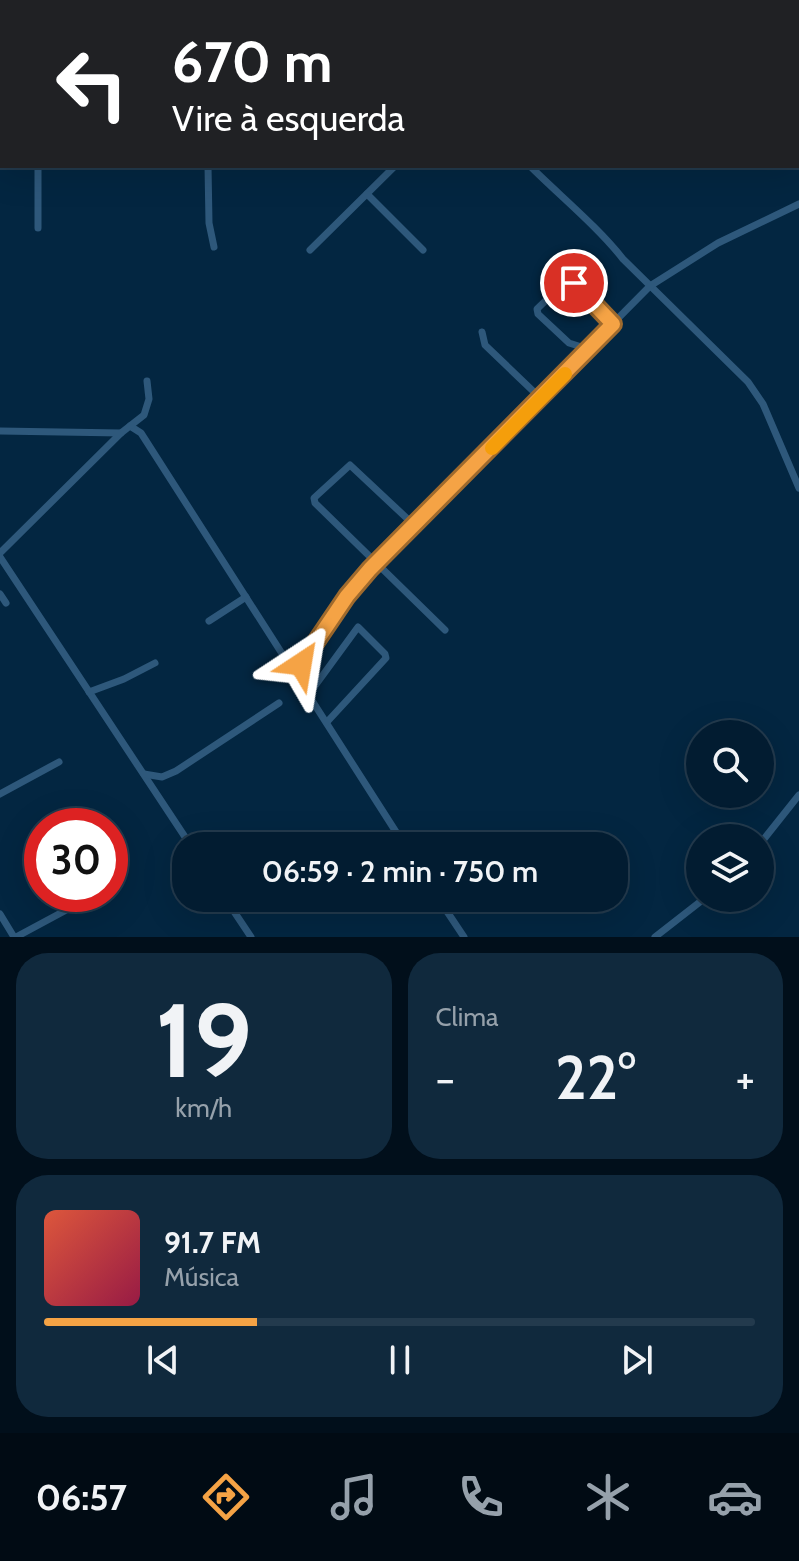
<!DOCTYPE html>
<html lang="pt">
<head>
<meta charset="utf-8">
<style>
	body { margin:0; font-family:Cabin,sans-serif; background:#10293d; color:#f1f3f6; height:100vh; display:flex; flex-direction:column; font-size:30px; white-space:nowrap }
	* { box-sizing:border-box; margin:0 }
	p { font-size:26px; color:#96a1ab }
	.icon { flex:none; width:44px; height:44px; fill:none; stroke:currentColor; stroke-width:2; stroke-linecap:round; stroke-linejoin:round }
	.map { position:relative; height:937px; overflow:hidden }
	.sheet { display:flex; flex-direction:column; gap:16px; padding:16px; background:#010f1b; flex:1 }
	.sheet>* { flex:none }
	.guide { position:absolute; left:0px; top:0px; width:800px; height:168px; box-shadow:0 8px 32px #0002,0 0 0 2px #233a4d; background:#202124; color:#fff; overflow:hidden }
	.buttons { position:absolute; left:686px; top:720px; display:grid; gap:16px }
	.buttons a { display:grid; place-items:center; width:88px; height:88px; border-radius:50%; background:#021c31; box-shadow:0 8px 32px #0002,0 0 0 2px #233a4d; font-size:40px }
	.speed { position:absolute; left:24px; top:808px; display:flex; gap:16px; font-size:40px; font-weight:700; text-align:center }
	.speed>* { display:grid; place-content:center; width:104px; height:104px; border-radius:50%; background:#021c31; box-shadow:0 8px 32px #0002,0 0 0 2px #233a4d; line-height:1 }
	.speed .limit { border:12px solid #d22; background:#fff; color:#111 }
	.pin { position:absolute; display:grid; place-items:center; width:68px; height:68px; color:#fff; margin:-34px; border:4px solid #fff; border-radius:50%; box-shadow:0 2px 8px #0007 }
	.me { position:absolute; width:88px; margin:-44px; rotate:33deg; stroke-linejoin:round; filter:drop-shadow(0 0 6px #0008) }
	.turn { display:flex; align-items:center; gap:28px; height:168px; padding:0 40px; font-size:36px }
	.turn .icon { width:104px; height:104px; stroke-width:2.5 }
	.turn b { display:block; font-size:56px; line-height:68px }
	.big { font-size:60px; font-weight:600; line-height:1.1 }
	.sheet .card { flex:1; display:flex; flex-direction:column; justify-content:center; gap:12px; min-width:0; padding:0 28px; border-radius:32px; background:#10293d }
	.sheet .dial { align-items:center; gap:0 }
	.dial b { font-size:104px; line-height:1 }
	.song { display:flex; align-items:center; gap:24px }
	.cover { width:96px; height:96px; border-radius:12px; background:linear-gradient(135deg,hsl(10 70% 55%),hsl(340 70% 35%)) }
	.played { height:8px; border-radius:4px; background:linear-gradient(90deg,#f5a345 30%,#233a4d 30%) }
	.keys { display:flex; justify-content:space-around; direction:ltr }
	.heat { display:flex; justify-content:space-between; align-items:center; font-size:44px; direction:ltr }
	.sheet .tiles { flex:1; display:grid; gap:16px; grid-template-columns:1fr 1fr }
	.card:last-child { grid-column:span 2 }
	.trip { position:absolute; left:172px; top:832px; width:456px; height:80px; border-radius:32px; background:#021c31; box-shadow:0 8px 32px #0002,0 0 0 2px #233a4d; font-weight:600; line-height:80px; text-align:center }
	.tabs { display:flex; height:128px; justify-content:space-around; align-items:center; background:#010b14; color:#96a1ab }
	.tabs .icon { width:56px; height:56px }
	.tabs .selected { color:#f5a345 }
	.tabs b { font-size:36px; color:#f1f3f6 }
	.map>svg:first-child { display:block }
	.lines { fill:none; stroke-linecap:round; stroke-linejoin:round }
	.minor { stroke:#2e587b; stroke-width:7 }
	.route-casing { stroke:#9f6a2d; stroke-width:20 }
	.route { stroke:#f5a345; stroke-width:14 }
	.slow { stroke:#f59e0b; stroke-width:14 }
</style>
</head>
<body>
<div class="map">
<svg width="799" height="937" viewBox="0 0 799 937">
	<rect width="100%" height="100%" fill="#032641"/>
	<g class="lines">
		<g class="minor">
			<path d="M250 2V0"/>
			<path d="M562 2 565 0"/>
			<path d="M611 2 616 0"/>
			<path d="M0 149H2"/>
			<path d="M208 166 209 223 214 247"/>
			<path d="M530 166C559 195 598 227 623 259L748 382 763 404 799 488"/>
			<path d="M367 194 423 250"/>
			<path d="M38 228V166"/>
			<path d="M310 250 395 166"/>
			<path d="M482 332 485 345 533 391 544 396"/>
			<path d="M588 349 569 343 538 314 537 309 566 281H569L613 324"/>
			<path d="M130 426 141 433 405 846"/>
			<path d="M0 431 121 433"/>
			<path d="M414 525 350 465 314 498 315 503 445 630"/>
			<path d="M0 553 121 433 144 415 149 399 147 381"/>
			<path d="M0 557 191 846"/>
			<path d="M0 594 6 603"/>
			<path d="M209 621 246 597"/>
			<path d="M294 672 347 596 370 569 650 286 718 243 799 204"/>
			<path d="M89 692 124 679 155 663"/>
			<path d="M309 694 358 627 385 654 386 658 327 722"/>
			<path d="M144 774 162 777 176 771 279 703"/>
			<path d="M0 794 59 762"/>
			<path d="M760 844 799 795"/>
			<path d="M225 898 251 937"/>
			<path d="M438 898 464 937"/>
			<path d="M0 914 14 937"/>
			<path d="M16 937 96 894"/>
			<path d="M655 937 705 898"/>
		</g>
	</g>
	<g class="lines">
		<g class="route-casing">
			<path id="route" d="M301 664 347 596 370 569 613 324 574 283"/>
		</g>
		<use href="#route" class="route"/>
		<path class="slow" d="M492 448 565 374"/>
	</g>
</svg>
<div class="buttons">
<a><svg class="icon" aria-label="search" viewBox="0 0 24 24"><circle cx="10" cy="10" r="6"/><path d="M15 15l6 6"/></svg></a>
<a><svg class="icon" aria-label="layers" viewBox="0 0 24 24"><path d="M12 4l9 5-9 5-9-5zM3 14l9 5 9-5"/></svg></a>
</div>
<div class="speed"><div class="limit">30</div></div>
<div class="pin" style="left:574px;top:283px;background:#d93025"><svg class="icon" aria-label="arrive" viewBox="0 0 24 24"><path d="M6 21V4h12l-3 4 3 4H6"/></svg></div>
<svg class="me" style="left:301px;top:664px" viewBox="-20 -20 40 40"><path d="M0-17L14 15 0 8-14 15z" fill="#f5a345" stroke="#fff" stroke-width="4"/></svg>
<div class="trip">06:59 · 2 min · 750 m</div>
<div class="guide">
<div class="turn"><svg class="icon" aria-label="left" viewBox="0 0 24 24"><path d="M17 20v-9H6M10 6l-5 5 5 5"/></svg><div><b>670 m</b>Vire à esquerda</div></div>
</div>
</div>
<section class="sheet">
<div class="tiles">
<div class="card dial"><b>19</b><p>km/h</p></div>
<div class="card"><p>Clima</p>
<div class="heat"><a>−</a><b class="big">22°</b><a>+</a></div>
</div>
<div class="card">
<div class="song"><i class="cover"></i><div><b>91.7 FM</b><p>Música</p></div></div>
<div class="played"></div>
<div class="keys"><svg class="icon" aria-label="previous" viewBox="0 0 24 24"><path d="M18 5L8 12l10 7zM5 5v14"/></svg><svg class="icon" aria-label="pause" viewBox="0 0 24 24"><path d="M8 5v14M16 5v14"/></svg><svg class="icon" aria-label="next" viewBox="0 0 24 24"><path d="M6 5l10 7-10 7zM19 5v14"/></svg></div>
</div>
</div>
</section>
<nav class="tabs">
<b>06:57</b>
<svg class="icon selected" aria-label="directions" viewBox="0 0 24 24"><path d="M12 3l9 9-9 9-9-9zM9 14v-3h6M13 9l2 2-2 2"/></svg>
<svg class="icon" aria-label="music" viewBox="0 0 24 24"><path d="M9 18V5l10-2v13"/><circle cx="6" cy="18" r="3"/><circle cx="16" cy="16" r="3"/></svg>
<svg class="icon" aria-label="phone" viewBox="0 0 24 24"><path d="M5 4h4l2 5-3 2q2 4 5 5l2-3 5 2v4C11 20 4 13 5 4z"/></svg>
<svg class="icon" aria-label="climate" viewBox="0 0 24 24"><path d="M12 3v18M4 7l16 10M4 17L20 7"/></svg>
<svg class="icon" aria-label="car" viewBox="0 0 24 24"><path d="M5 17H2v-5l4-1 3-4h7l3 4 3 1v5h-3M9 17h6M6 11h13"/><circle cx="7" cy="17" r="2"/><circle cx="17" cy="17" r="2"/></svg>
</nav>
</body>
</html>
